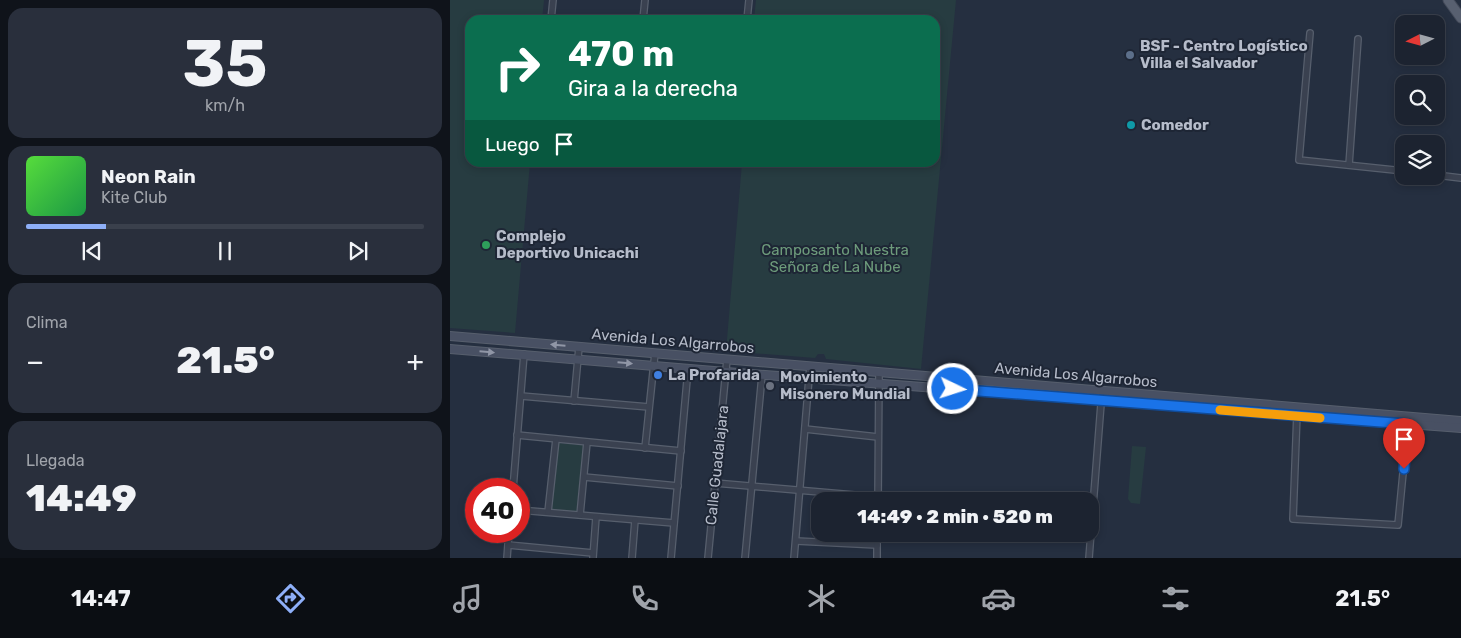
<!DOCTYPE html>
<html lang="es">
<head>
<meta charset="utf-8">
<style>
	body { margin:0; font-family:Rubik,sans-serif; background:#292f3c; color:#f1f3f6; height:100vh; display:flex; flex-direction:column; font-size:19px; white-space:nowrap }
	* { box-sizing:border-box; margin:0 }
	p { font-size:16px; color:#a0a4ab }
	.icon { flex:none; width:28px; height:28px; fill:none; stroke:currentColor; stroke-width:2; stroke-linecap:round; stroke-linejoin:round }
	.map { position:relative; flex:1; overflow:hidden }
	.side { display:flex; flex-direction:column; gap:8px; padding:8px; background:#0f131a; width:450px }
	.side>* { flex:none }
	.banner { position:absolute; left:15px; top:15px; width:475px; height:152px; border-radius:15px; box-shadow:0 2px 8px #0003,0 0 0 1px #3a404c; background:#0b6e4f; color:#fff; overflow:hidden }
	.needle { width:32px; rotate:264deg }
	.fabs { position:absolute; left:945px; top:15px; display:grid; gap:10px }
	.fabs a { display:grid; place-items:center; width:50px; height:50px; border-radius:10px; background:#1c2330; box-shadow:0 2px 8px #0003,0 0 0 1px #3a404c; font-size:25px }
	.speed { position:absolute; left:15px; top:478px; display:flex; gap:10px; font-size:25px; font-weight:700; text-align:center }
	.speed>* { display:grid; place-content:center; width:65px; height:65px; border-radius:50%; background:#1c2330; box-shadow:0 2px 8px #0003,0 0 0 1px #3a404c; line-height:1 }
	.speed .limit { border:8px solid #d22; background:#fff; color:#111 }
	.pin { position:absolute; display:grid; place-items:center; width:42px; height:42px; color:#fff; margin:-51px -21px; border-radius:50% 50% 50% 0; rotate:-45deg; box-shadow:0 0 5px #0007 }
	.pin .icon { rotate:45deg }
	.me { position:absolute; width:55px; margin:-28px; rotate:94deg; stroke-linejoin:round; filter:drop-shadow(0 0 4px #0008) }
	.turn { display:flex; align-items:center; gap:18px; height:105px; padding:0 20px; font-size:22px }
	.turn .icon { width:65px; height:65px; stroke-width:2.5 }
	.turn b { display:block; font-size:35px; line-height:42px }
	.then { display:flex; align-items:center; height:48px; padding:0 20px; background:#0003; gap:10px; font-size:19px }
	.big { font-size:38px; font-weight:800; line-height:1.1 }
	.side .widget { flex:1; display:flex; flex-direction:column; justify-content:center; gap:8px; min-width:0; padding:0 18px; border-radius:15px; background:#292f3c }
	.side .dial { align-items:center; gap:0 }
	.dial b { font-size:65px; line-height:1 }
	.song { display:flex; align-items:center; gap:15px }
	.cover { width:60px; height:60px; border-radius:8px; background:linear-gradient(135deg,hsl(110 70% 55%),hsl(140 70% 35%)) }
	.played { height:5px; border-radius:2px; background:linear-gradient(90deg,#8eaff8 20%,#3a404c 20%) }
	.keys { display:flex; justify-content:space-around; direction:ltr }
	.heat { display:flex; justify-content:space-between; align-items:center; font-size:28px; direction:ltr }
	.trip { position:absolute; left:361px; top:492px; width:288px; height:50px; border-radius:15px; background:#1c2330; box-shadow:0 2px 8px #0003,0 0 0 1px #3a404c; font-weight:800; line-height:50px; text-align:center }
	.menu { display:flex; height:80px; justify-content:space-around; align-items:center; background:#0b0e13; color:#a0a4ab }
	.menu .icon { width:35px; height:35px }
	.menu .on { color:#8eaff8 }
	.menu b { font-size:22px; color:#f1f3f6 }
	main { display:flex; flex:1; min-height:0 }
	.map>svg:first-child { display:block }
	.green { fill:#273c41 }
	.lines { fill:none; stroke-linecap:round; stroke-linejoin:round }
	.street-casing { stroke:#575f6d; stroke-width:8 }
	.secondary-casing { stroke:#575f6d; stroke-width:10 }
	.primary-casing { stroke:#434a59; stroke-width:11 }
	.street { stroke:#3a4150; stroke-width:5.5 }
	.secondary { stroke:#485063; stroke-width:8 }
	.primary { stroke:#586070; stroke-width:9 }
	.oneway { fill:#9096a6 }
	.route-casing { stroke:#114b97; stroke-width:12 }
	.route { stroke:#1a73e8; stroke-width:9 }
	.slow { stroke:#f59e0b; stroke-width:9 }
	.service-dot { fill:#5c6f8a; stroke:#1e2635; stroke-width:2 }
	.culture-dot { fill:#0f9aa8; stroke:#1e2635; stroke-width:2 }
	.leisure-dot { fill:#2e9e5b; stroke:#1e2635; stroke-width:2 }
	.shop-dot { fill:#3f7fe0; stroke:#1e2635; stroke-width:2 }
	.worship-dot { fill:#6b7280; stroke:#1e2635; stroke-width:2 }
	.labels { text-anchor:middle; stroke-width:4; stroke-linejoin:round; paint-order:stroke }
	.poi-label { font-size:15px; font-weight:bold; fill:#b6bcca; stroke:#1e2635; text-anchor:start }
	.park-label { font-size:15px; fill:#6d9b7b; stroke:#1e2635 }
	.street-label { font-size:15px; fill:#b6bcca; stroke:#1e2635 }
</style>
</head>
<body>
<main>
<section class="side">
<div class="widget dial"><b>35</b><p>km/h</p></div>
<div class="widget">
<div class="song"><i class="cover"></i><div><b>Neon Rain</b><p>Kite Club</p></div></div>
<div class="played"></div>
<div class="keys"><svg class="icon" aria-label="previous" viewBox="0 0 24 24"><path d="M18 5L8 12l10 7zM5 5v14"/></svg><svg class="icon" aria-label="pause" viewBox="0 0 24 24"><path d="M8 5v14M16 5v14"/></svg><svg class="icon" aria-label="next" viewBox="0 0 24 24"><path d="M6 5l10 7-10 7zM19 5v14"/></svg></div>
</div>
<div class="widget"><p>Clima</p>
<div class="heat"><a>−</a><b class="big">21.5°</b><a>+</a></div>
</div>
<div class="widget"><p>Llegada</p><b class="big">14:49</b></div>
</section>
<div class="map">
<svg width="1011" height="558" viewBox="0 0 1011 558">
	<rect width="100%" height="100%" fill="#252f40"/>
	<g class="green">
		<path d="M0 0H94L92 20H20V162L80 163 65 333 0 328Z"/>
		<path d="M306 0H506L471 369 376 359 374 354H368L365 358 276 351 292 163 485 162V20H304Z"/>
		<path d="M108 443 134 445 127 513 101 510Z"/>
		<path d="M682 446 696 447 690 504 681 503 678 499Z"/>
	</g>
	<g class="lines">
		<g class="street-casing">
			<g id="street">
				<path d="M101 20 103 0"/>
				<path d="M193 20 195 0"/>
				<path d="M297 20 299 0"/>
				<path d="M860 33 849 160 954 171"/>
				<path d="M899 165 908 39"/>
				<path d="M986 175 1011 178"/>
				<path d="M71 396 199 407"/>
				<path d="M124 401 129 347"/>
				<path d="M847 413 843 519 948 525 958 421"/>
				<path d="M355 429 428 437"/>
				<path d="M67 435 231 451"/>
				<path d="M195 448 205 353"/>
				<path d="M134 477 228 486"/>
				<path d="M265 483 428 497"/>
				<path d="M63 489 74 354"/>
				<path d="M428 501 429 372"/>
				<path d="M69 510 224 523"/>
				<path d="M98 512 106 439"/>
				<path d="M130 515 137 442"/>
				<path d="M346 541 427 545"/>
				<path d="M58 545 143 553"/>
				<path d="M57 558 59 531"/>
				<path d="M143 558 146 517"/>
				<path d="M182 558 185 520"/>
				<path d="M221 558 238 369"/>
				<path d="M258 558 277 359"/>
				<path d="M295 558 312 375"/>
				<path d="M344 558 360 366"/>
				<path d="M427 558V534"/>
				<path d="M639 558 652 391"/>
			</g>
		</g>
		<g class="secondary-casing">
			<g id="secondary">
				<path d="M0 336 1011 421"/>
				<path d="M0 349 276 372 1011 428"/>
			</g>
		</g>
		<g class="primary-casing">
			<path id="primary" d="M998 0 1011 18"/>
		</g>
		<use href="#street" class="street"/>
		<use href="#secondary" class="secondary"/>
		<use href="#primary" class="primary"/>
	</g>
	<defs><path id="oneway-solid" d="M-6-.8H1V-3.2L6.5 0L1 3.2V.8H-6Z" transform="scale(1.25)"/></defs>
	<g class="oneway">
		<use href="#oneway-solid" transform="translate(108 345) rotate(-175)"/>
		<use href="#oneway-solid" transform="translate(37 352) rotate(5)"/>
		<use href="#oneway-solid" transform="translate(175 363) rotate(5)"/>
	</g>
	<g class="lines">
		<g class="route-casing">
			<path id="route" d="M503 389 957 424 954 469"/>
		</g>
		<use href="#route" class="route"/>
		<path class="slow" d="M770 410 870 418"/>
	</g>
	<circle class="service-dot" cx="680" cy="55" r="5"/>
	<circle class="culture-dot" cx="681" cy="125" r="5"/>
	<circle class="leisure-dot" cx="36" cy="245" r="5"/>
	<circle class="shop-dot" cx="208" cy="375" r="5"/>
	<circle class="worship-dot" cx="320" cy="386" r="5"/>
	<g class="labels">
		<g class="poi-label">
			<text x="690" y="51">BSF - Centro Logístico<tspan x="690" dy="17">Villa el Salvador</tspan></text>
			<text x="691" y="130">Comedor</text>
			<text x="46" y="241">Complejo<tspan x="46" dy="17">Deportivo Unicachi</tspan></text>
			<text x="218" y="380">La Profarida</text>
			<text x="330" y="382">Movimiento<tspan x="330" dy="17">Misonero Mundial</tspan></text>
		</g>
		<g class="park-label">
			<text x="385" y="255">Camposanto Nuestra<tspan x="385" dy="17">Señora de La Nube</tspan></text>
		</g>
		<g class="street-label">
			<text transform="translate(223 341) rotate(5)" y="5">Avenida Los Algarrobos</text>
			<text transform="translate(626 375) rotate(5)" y="5">Avenida Los Algarrobos</text>
			<text transform="translate(267 465) rotate(-84)" y="5">Calle Guadalajara</text>
		</g>
	</g>
</svg>
<div class="fabs">
<a><svg class="needle" viewBox="-14 -14 28 28"><path d="M0-13l5 13h-10z" fill="#e53935"/><path d="M0 13l5-13h-10z" fill="#a0a4ab"/></svg></a>
<a><svg class="icon" aria-label="search" viewBox="0 0 24 24"><circle cx="10" cy="10" r="6"/><path d="M15 15l6 6"/></svg></a>
<a><svg class="icon" aria-label="layers" viewBox="0 0 24 24"><path d="M12 4l9 5-9 5-9-5zM3 14l9 5 9-5"/></svg></a>
</div>
<div class="speed"><div class="limit">40</div></div>
<div class="pin" style="left:954px;top:469px;background:#d93025"><svg class="icon" aria-label="arrive" viewBox="0 0 24 24"><path d="M6 21V4h12l-3 4 3 4H6"/></svg></div>
<svg class="me" style="left:503px;top:389px" viewBox="-20 -20 40 40"><circle r="17" fill="#1a73e8" stroke="#fff" stroke-width="3"/><path d="M0-11L8 9 0 5-8 9z" fill="#fff"/></svg>
<div class="trip">14:49 · 2 min · 520 m</div>
<div class="banner">
<div class="turn"><svg class="icon" aria-label="right" viewBox="0 0 24 24"><path d="M7 20v-9h11M14 6l5 5-5 5"/></svg><div><b>470 m</b>Gira a la derecha</div></div>
<div class="then">Luego<svg class="icon" aria-label="arrive" viewBox="0 0 24 24"><path d="M6 21V4h12l-3 4 3 4H6"/></svg></div>
</div>
</div>
</main>
<nav class="menu">
<b>14:47</b>
<svg class="icon on" aria-label="directions" viewBox="0 0 24 24"><path d="M12 3l9 9-9 9-9-9zM9 14v-3h6M13 9l2 2-2 2"/></svg>
<svg class="icon" aria-label="music" viewBox="0 0 24 24"><path d="M9 18V5l10-2v13"/><circle cx="6" cy="18" r="3"/><circle cx="16" cy="16" r="3"/></svg>
<svg class="icon" aria-label="phone" viewBox="0 0 24 24"><path d="M5 4h4l2 5-3 2q2 4 5 5l2-3 5 2v4C11 20 4 13 5 4z"/></svg>
<svg class="icon" aria-label="climate" viewBox="0 0 24 24"><path d="M12 3v18M4 7l16 10M4 17L20 7"/></svg>
<svg class="icon" aria-label="car" viewBox="0 0 24 24"><path d="M5 17H2v-5l4-1 3-4h7l3 4 3 1v5h-3M9 17h6M6 11h13"/><circle cx="7" cy="17" r="2"/><circle cx="17" cy="17" r="2"/></svg>
<svg class="icon" aria-label="filters" viewBox="0 0 24 24"><path d="M4 7h16M4 17h16"/><circle cx="9" cy="7" r="2"/><circle cx="15" cy="17" r="2"/></svg>
<b>21.5°</b>
</nav>
</body>
</html>
